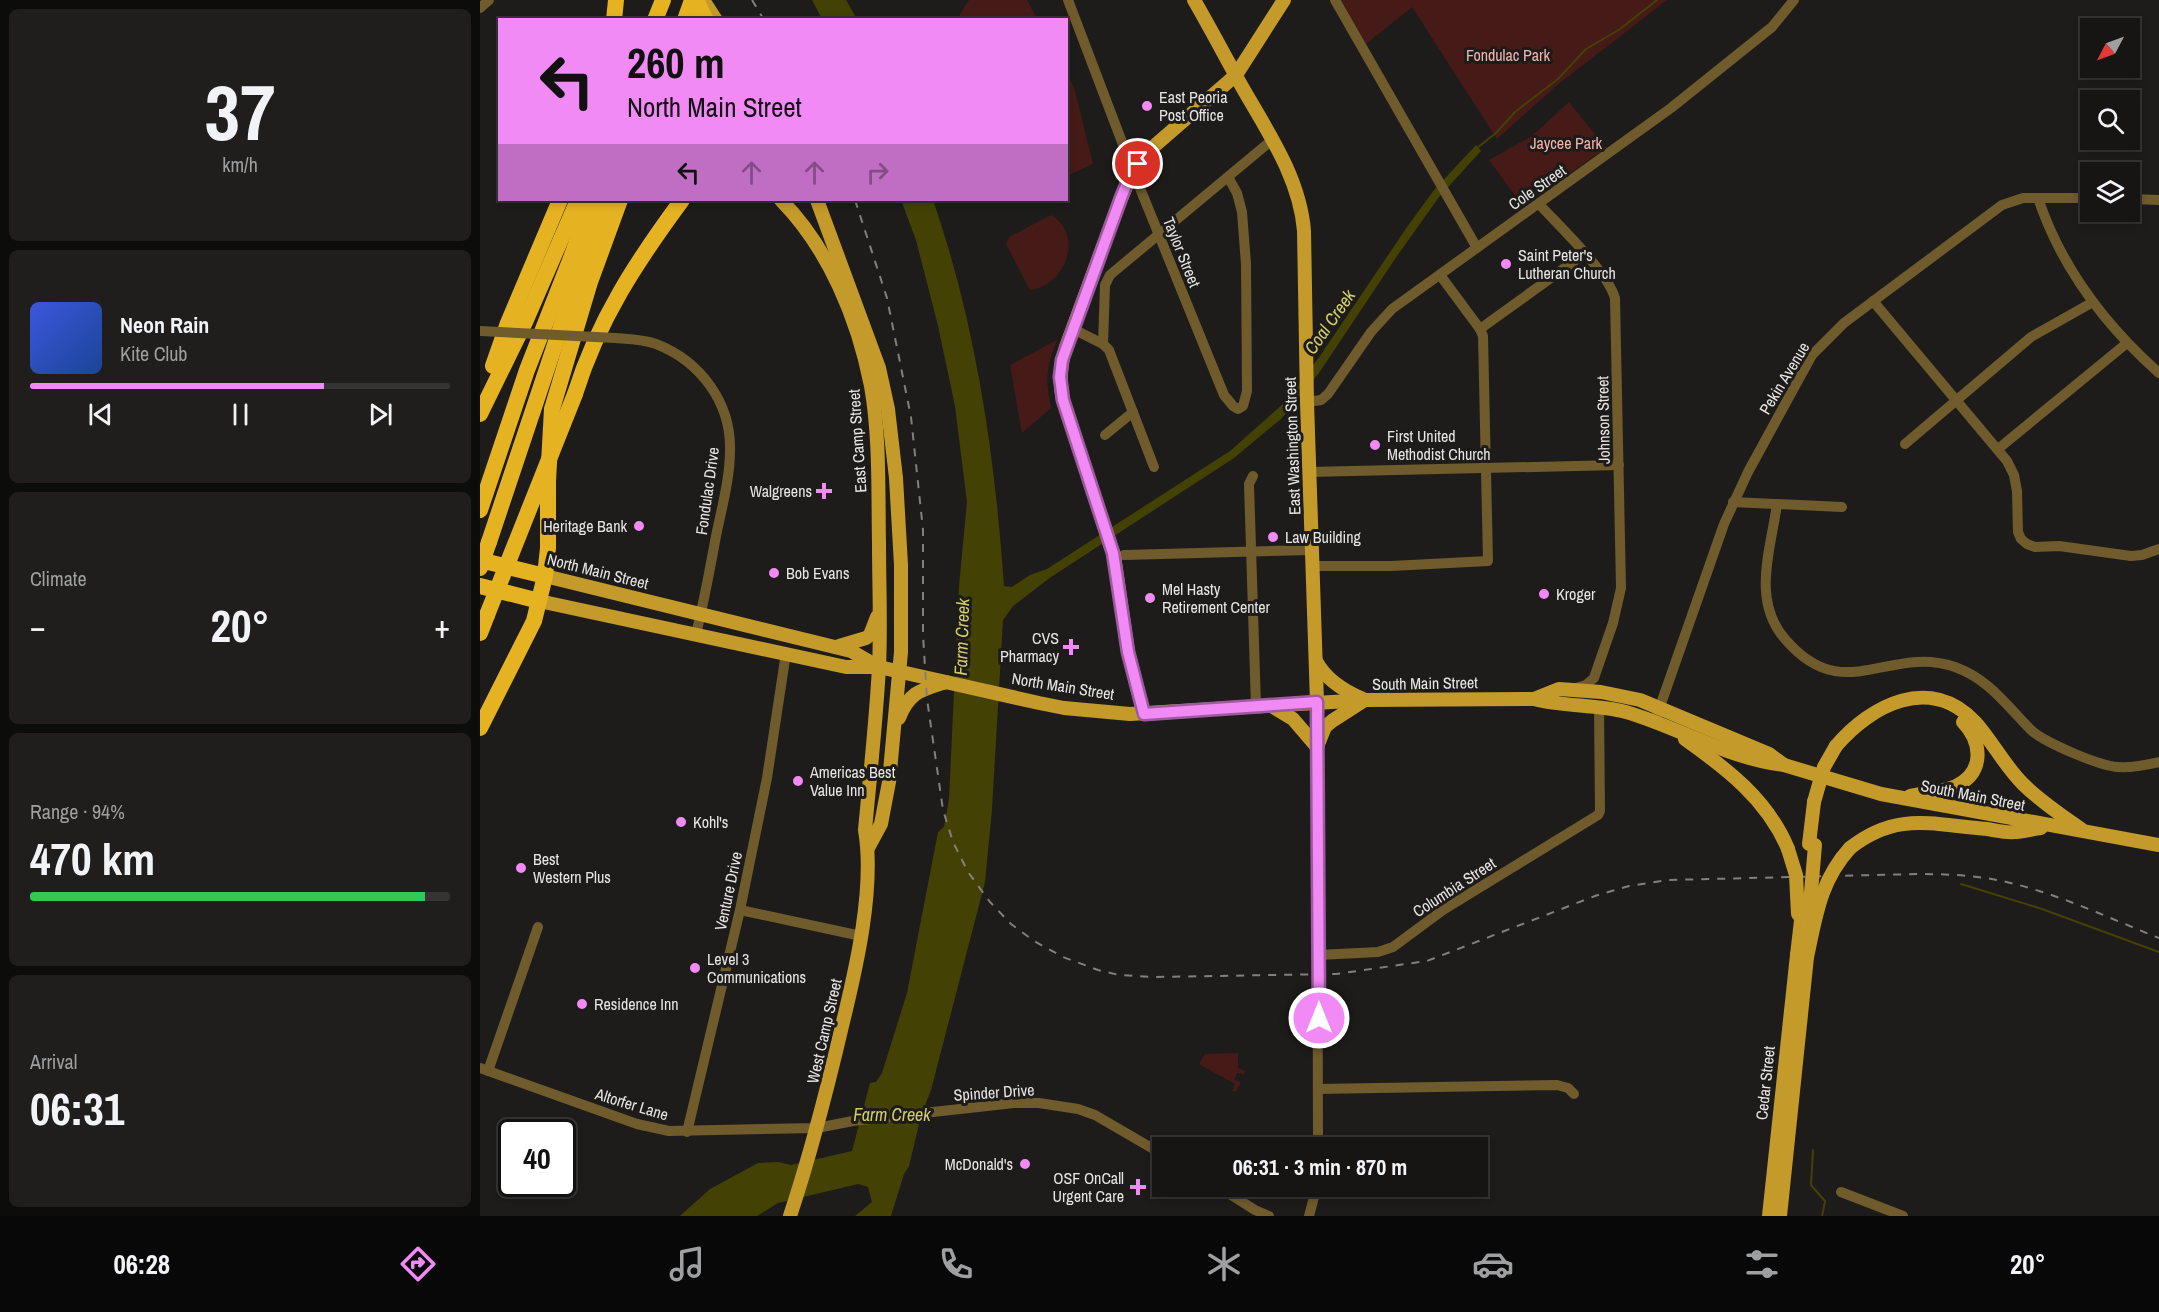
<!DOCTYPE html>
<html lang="en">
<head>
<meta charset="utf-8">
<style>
	body { margin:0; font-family:"Archivo Narrow",sans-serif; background:#1f1e1d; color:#f1f3f6; height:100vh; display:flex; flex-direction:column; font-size:22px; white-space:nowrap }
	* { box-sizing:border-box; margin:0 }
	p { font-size:20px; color:#9e9fa0 }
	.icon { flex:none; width:33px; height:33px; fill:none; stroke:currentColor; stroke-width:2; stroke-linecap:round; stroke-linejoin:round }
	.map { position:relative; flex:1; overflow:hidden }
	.panel { display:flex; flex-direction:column; gap:9px; padding:9px; background:#0c0c0b; width:480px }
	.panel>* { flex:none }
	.banner { position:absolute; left:18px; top:18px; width:570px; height:183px; border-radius:0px; box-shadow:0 3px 9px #0003,0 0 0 2px #353434; background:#f18af4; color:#111; overflow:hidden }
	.needle { width:39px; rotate:229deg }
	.buttons { position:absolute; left:1600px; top:18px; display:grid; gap:12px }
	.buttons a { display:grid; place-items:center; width:60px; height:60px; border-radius:0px; background:#161514; box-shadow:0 3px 9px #0003,0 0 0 2px #353434; font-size:30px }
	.speed { position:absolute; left:18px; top:1119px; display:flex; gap:12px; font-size:30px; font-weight:700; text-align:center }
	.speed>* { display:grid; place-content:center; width:78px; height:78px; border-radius:50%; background:#161514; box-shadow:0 3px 9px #0003,0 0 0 2px #353434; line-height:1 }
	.speed .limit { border:3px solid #111; border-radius:9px; background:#fff; color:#111 }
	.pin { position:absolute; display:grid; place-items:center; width:51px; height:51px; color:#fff; margin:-26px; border:3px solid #fff; border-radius:50%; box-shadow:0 2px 6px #0007 }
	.me { position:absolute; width:66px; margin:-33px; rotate:0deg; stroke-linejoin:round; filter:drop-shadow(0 0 4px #0008) }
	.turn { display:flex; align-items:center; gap:21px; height:126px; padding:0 30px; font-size:27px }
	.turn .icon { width:78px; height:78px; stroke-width:2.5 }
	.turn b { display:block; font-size:42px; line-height:51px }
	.lanes { display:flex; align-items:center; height:57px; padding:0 30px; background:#0003; justify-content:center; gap:30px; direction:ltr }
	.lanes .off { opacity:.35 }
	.big { font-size:45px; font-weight:800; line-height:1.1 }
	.panel .tile { flex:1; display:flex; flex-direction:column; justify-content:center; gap:9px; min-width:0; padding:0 21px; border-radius:9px; background:#1f1e1d }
	.panel .dial { align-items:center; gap:0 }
	.dial b { font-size:78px; line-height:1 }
	.song { display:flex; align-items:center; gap:18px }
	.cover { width:72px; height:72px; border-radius:9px; background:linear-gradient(135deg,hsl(230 70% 55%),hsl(220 70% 35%)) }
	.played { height:6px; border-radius:3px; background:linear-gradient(90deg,#f18af4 70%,#353434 70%) }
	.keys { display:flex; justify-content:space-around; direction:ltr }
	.heat { display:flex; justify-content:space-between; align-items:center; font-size:33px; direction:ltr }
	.charge { height:9px; border-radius:4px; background:linear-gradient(90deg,#34c759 94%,#353434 0) }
	.trip { position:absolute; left:672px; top:1137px; width:336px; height:60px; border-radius:0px; background:#161514; box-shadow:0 3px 9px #0003,0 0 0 2px #353434; font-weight:800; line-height:60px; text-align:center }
	.tab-bar { display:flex; height:96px; justify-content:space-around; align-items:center; background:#090808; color:#9e9fa0 }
	.tab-bar .icon { width:42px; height:42px }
	.tab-bar .selected { color:#f18af4 }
	.tab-bar b { font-size:27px; color:#f1f3f6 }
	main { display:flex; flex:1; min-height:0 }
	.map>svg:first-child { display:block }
	.green { fill:#461a17 }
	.water { fill:#444104 }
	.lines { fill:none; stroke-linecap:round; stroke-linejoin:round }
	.stream { stroke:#444104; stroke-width:2 }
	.minor { stroke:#6f5b2c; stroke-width:10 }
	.major { stroke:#c49a2a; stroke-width:14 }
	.highway { stroke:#e5b221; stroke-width:16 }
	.rail { stroke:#82807e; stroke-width:2; stroke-dasharray:8 8; stroke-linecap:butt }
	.minor-bridge { stroke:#6f5b2c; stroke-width:10 }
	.major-bridge { stroke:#c49a2a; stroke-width:14 }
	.highway-bridge { stroke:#e5b221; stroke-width:16 }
	.route-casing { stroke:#9d5a9f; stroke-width:15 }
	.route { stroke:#f18af4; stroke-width:10 }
	.poi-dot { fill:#f18af4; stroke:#1e1c1a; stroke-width:2 }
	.labels { text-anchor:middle; stroke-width:6; stroke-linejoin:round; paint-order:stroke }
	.park-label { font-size:16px; fill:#f3b4ad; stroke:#1e1c1a }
	.poi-label { font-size:16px; fill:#e7e5e4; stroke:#1e1c1a; text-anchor:start }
	.street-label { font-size:16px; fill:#e7e5e4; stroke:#1e1c1a }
	.water-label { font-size:18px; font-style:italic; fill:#d1cd67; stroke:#1e1c1a }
</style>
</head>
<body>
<main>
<section class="panel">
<div class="tile dial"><b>37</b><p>km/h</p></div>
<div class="tile">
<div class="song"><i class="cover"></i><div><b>Neon Rain</b><p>Kite Club</p></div></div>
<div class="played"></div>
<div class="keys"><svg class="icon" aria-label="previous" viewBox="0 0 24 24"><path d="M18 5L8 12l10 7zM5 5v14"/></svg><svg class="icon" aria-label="pause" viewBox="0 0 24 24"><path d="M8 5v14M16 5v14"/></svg><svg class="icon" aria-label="next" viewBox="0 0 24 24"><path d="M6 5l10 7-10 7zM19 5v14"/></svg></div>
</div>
<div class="tile"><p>Climate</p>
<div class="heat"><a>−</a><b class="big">20°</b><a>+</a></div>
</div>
<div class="tile"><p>Range · 94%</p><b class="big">470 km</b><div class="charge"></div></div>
<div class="tile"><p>Arrival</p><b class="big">06:31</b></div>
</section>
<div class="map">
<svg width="1679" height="1216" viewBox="0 0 1679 1216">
	<rect width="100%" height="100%" fill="#1e1c1a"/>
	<g class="green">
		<path d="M489 0H547L557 19H480V14Z"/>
		<path d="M861 0H1187L1076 86 1017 139 932 7 886 44Z"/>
		<path d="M587 71 595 91 613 164 587 176Z"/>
		<path d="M1089 102 1126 148 1043 206 1009 160 1052 136Z"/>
		<path d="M571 215C605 235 585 286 550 290L526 244 529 237Z"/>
		<path d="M577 340C566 369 565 377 571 408L542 433 530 365Z"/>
		<path d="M758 1053V1068L765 1071 764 1074 757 1073 754 1080 761 1082 756 1092 752 1091 755 1084 719 1064 725 1054Z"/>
	</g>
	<g class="water">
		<path d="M332 0H366L377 19H342Z"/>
		<path d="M996 145 1001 151 959 197 917 256 839 373 802 418 754 458 571 577 533 606 523 620 512 809 505 882 451 1090 441 1116 429 1166 424 1174 411 1216H375L392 1202 388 1187 378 1184 298 1203 277 1216H200L230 1189 278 1163 298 1162 311 1165 372 1151 390 1083 396 1082 402 1073 427 993 458 832 464 827 469 799 479 586 487 502 475 406 458 326 436 240 421 200H453C496 324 515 456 524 586L532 587 550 575 567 569 750 451 804 403 840 356 927 227 954 190Z"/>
	</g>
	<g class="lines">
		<g class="stream">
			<path d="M997 148 1016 133 1035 112 1078 79 1106 49 1140 29 1177 0"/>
			<path d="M1481 884 1562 909 1679 952"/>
			<path d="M1333 1150 1331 1185 1345 1201 1342 1216"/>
		</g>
		<g class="minor">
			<path d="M588 0 653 171 744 395 753 406 758 409 763 406 767 391 766 264 762 212 757 193 748 177"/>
			<path d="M855 0 997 248"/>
			<path d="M0 8 9 0"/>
			<path d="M1558 198C1581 267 1625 325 1679 373"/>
			<path d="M1650 199 1679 200"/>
			<path d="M1059 204C1079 226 1127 271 1135 298L1141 588 1133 623 1114 678 1106 685 1096 688"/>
			<path d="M1393 301 1527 461 1534 475 1537 491 1538 532 1541 539 1547 544 1555 547 1579 546 1651 556 1662 555 1679 549"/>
			<path d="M593 329 623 344 629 350 674 467"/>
			<path d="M1000 329 1104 254"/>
			<path d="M135 338C149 339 163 339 176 344 220 361 251 402 250 450 250 478 242 507 236 536 230 569 224 602 216 634"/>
			<path d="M623 344 625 285 630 275 792 140"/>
			<path d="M827 402 841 400 848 394 891 332 912 309 1191 108 1292 27 1314 0"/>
			<path d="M625 435 653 412"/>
			<path d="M1425 444 1551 337 1613 302"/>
			<path d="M1518 449 1647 343"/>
			<path d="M829 472 1139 465"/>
			<path d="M773 476 769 484 776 706"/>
			<path d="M1253 502 1362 507"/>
			<path d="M1297 504C1291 549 1271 600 1305 639 1364 708 1408 644 1475 667 1509 679 1527 706 1551 730 1565 743 1620 766 1638 767 1652 768 1666 765 1679 762"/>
			<path d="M644 555 832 550"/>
			<path d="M833 566H911L1008 561 1003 336 1000 329 960 275"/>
			<path d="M837 702 838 1148"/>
			<path d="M1177 715 1244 524 1268 472 1332 355 1364 323 1522 205 1543 198H1611"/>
			<path d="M260 910 381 936"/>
			<path d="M838 955 898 952 913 947 963 910 1118 815 1120 811 1119 707"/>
			<path d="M0 1068 157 1124 189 1131 337 1128 373 1121 471 1110 534 1103H559L598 1109 615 1115 682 1154"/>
			<path d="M8 1071 58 927"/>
			<path d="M838 1089 1077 1085 1088 1088 1094 1094"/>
			<path d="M207 1132 260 910 287 778 306 653"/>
			<path d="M737 1186 775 1210 789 1216"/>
			<path d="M1361 1192 1423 1216"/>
			<path d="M829 1216 837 1186"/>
		</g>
		<g class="major">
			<path d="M223 0 236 20"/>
			<path d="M714 0C732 31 748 62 765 92 790 135 820 180 824 231L827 402 837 702"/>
			<path d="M301 200C349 249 378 319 391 386 400 437 398 492 399 544 399 585 401 626 399 667 396 722 390 776 385 830 395 888 376 969 362 1026 347 1090 331 1153 310 1216"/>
			<path d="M337 200 399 368 408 409 416 478 421 565V652L409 782 401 824 388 848"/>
			<path d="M65 576 371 651 397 666"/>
			<path d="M59 601 366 667H399L559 703 584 708 650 714 885 700 1054 699C1084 707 1116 704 1146 712 1198 727 1249 759 1304 765L1401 794 1679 845"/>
			<path d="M359 646 386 638 390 635 397 617"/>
			<path d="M836 661C846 680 864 691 883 699"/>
			<path d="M1054 699 1079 689 1121 692 1160 700 1289 754 1304 765"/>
			<path d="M790 705 813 719 837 747"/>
			<path d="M664 714 648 652 634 556 583 400C579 381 580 365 586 347L641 198 654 169 672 148 756 75 804 0"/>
			<path d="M419 718C429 692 441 690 466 682"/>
			<path d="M1205 739C1247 769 1288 800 1308 849"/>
			<path d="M1356 746C1391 705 1450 674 1495 722 1512 741 1524 765 1543 784 1560 801 1581 815 1601 829"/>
			<path d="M837 747 845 727 852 721 883 701"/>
			<path d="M1430 796C1444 793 1463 792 1476 786 1505 772 1502 742 1483 722"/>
			<path d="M1329 844 1334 802"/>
			<path d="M1370 848C1417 811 1452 825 1507 829 1515 830 1525 833 1534 832 1543 832 1552 829 1561 828"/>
			<path d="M1289 1216 1317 955"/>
			<path d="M1300 1216 1327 957"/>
		</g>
		<g class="highway">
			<path d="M216 0 226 20"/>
			<path d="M134 20 136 0"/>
			<path d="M205 20 212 0"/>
			<path d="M13 366 28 323 80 200"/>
			<path d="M95 394C118 320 157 261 202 200"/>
			<path d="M0 414 45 322 98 200"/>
			<path d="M0 510 47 370 91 258 112 200"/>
			<path d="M9 542 106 252 127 200"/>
			<path d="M0 560 65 576"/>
			<path d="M0 586 59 601"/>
			<path d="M0 633 7 615"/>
			<path d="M0 728 54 621 65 576 68 548V481L72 409 110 282 140 200"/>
		</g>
		<g class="rail">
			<path d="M272 0 284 20"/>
			<path d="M375 200 407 298 431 417 443 530V635L447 699 463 810 473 842 488 872 510 902 531 924 554 941 583 957 618 970 639 975 672 977 856 974 947 961 1115 896 1149 886 1188 880 1438 874C1464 874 1491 875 1517 880 1573 891 1626 917 1679 938"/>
		</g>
		<path class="minor-bridge" d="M0 331 135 338"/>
		<g class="major-bridge">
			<path d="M1334 802 1344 767 1356 746"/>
			<path d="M1308 849 1316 875 1318 914"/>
			<path d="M1329 916 1335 845"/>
			<path d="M1317 955 1323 903"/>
			<path d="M1327 957C1336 916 1340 881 1370 848"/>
		</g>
		<g class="highway-bridge">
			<path d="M175 20 183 0"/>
			<path d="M0 568 9 542"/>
			<path d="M7 615 95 394"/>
		</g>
	</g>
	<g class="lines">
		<g class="route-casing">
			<path id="route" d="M658 164 649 178 641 198 582 360 580 377 583 400 633 553 648 652 664 714 837 702 839 1018"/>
		</g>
		<use href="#route" class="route"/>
	</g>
	<g class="poi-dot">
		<circle cx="667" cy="106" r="6"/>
		<circle cx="1026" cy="264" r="6"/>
		<circle cx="895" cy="445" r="6"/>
		<path d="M341 482h6v6h6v6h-6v6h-6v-6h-6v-6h6z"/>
		<circle cx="159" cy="526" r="6"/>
		<circle cx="793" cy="537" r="6"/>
		<circle cx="294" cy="573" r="6"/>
		<circle cx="1064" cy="594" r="6"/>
		<circle cx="670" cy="598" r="6"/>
		<path d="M588 638h6v6h6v6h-6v6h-6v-6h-6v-6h6z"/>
		<circle cx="318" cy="781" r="6"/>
		<circle cx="201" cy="822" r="6"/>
		<circle cx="41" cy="868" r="6"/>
		<circle cx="215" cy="968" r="6"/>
		<circle cx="102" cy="1004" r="6"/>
		<circle cx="545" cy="1164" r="6"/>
		<path d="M655 1178h6v6h6v6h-6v6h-6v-6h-6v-6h6z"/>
	</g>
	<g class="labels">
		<g class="park-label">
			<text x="1028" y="61">Fondulac Park</text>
			<text x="1086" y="149">Jaycee Park</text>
		</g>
		<g class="poi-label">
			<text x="679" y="103">East Peoria<tspan x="679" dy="18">Post Office</tspan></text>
			<text x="1038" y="261">Saint Peter's<tspan x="1038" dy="18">Lutheran Church</tspan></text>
			<text x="907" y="442">First United<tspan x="907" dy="18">Methodist Church</tspan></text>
			<text x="332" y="497" text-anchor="end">Walgreens</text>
			<text x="147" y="532" text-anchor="end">Heritage Bank</text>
			<text x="805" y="543">Law Building</text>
			<text x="306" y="579">Bob Evans</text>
			<text x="682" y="595">Mel Hasty<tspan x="682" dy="18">Retirement Center</tspan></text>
			<text x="1076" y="600">Kroger</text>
			<text x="579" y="644" text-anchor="end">CVS<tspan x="579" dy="18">Pharmacy</tspan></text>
			<text x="330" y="778">Americas Best<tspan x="330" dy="18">Value Inn</tspan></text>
			<text x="213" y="828">Kohl's</text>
			<text x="53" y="865">Best<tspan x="53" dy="18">Western Plus</tspan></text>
			<text x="227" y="965">Level 3<tspan x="227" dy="18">Communications</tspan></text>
			<text x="114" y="1010">Residence Inn</text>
			<text x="533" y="1170" text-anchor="end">McDonald's</text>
			<text x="644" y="1184" text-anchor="end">OSF OnCall<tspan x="644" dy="18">Urgent Care</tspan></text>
		</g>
		<g class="street-label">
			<text transform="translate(1057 187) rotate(-35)" y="6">Cole Street</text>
			<text transform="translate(702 252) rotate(68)" y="6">Taylor Street</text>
			<text transform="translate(1304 378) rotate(-59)" y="6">Pekin Avenue</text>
			<text transform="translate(1123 420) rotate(-91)" y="6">Johnson Street</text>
			<text transform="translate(377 441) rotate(-94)" y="6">East Camp Street</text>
			<text transform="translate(812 446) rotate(-92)" y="6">East Washington Street</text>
			<text transform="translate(227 491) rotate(-82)" y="6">Fondulac Drive</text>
			<text transform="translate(118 571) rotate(14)" y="6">North Main Street</text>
			<text transform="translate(945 683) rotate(-1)" y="6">South Main Street</text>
			<text transform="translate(583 686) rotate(9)" y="6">North Main Street</text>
			<text transform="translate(1493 795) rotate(11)" y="6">South Main Street</text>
			<text transform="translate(974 887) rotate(-33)" y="6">Columbia Street</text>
			<text transform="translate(248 891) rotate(-78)" y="6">Venture Drive</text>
			<text transform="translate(344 1031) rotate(-77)" y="6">West Camp Street</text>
			<text transform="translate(1285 1083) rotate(-84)" y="6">Cedar Street</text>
			<text transform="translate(514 1092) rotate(-4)" y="6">Spinder Drive</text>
			<text transform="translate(152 1104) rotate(17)" y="6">Altorfer Lane</text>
		</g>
		<g class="water-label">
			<text transform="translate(850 322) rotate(-55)" y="6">Coal Creek</text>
			<text transform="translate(482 637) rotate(-88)" y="6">Farm Creek</text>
			<text x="412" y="1121">Farm Creek</text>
		</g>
	</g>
</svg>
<div class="buttons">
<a><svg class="needle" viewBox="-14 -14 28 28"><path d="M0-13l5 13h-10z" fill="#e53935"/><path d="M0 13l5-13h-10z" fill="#9e9fa0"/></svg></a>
<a><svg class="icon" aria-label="search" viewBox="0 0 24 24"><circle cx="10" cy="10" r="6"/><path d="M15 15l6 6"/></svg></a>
<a><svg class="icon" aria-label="layers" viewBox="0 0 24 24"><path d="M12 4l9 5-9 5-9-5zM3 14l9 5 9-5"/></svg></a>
</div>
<div class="speed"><div class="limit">40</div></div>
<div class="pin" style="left:658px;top:164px;background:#d93025"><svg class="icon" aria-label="arrive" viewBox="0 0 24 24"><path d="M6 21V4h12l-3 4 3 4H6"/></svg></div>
<svg class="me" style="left:839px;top:1018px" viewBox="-20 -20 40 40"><circle r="17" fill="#f18af4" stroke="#fff" stroke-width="3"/><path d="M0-11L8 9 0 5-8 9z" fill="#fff"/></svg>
<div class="trip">06:31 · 3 min · 870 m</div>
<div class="banner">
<div class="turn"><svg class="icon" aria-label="left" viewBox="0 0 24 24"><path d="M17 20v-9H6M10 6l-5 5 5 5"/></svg><div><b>260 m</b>North Main Street</div></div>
<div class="lanes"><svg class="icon" aria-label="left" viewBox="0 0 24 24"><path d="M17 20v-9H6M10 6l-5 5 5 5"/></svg><svg class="icon off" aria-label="ahead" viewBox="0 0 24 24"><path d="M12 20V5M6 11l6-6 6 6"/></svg><svg class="icon off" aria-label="ahead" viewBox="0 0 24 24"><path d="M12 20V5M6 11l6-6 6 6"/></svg><svg class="icon off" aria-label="right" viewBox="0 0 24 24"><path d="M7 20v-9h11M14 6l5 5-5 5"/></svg></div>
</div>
</div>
</main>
<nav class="tab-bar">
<b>06:28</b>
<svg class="icon selected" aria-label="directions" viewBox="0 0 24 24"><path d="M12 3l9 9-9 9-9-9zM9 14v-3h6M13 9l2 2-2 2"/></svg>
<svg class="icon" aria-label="music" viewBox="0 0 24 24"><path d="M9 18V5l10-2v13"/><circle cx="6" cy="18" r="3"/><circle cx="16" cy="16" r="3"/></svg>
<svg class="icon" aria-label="phone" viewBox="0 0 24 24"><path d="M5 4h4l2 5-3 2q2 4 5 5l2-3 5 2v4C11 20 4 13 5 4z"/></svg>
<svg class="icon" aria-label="climate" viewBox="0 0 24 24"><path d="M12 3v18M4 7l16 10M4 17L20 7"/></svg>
<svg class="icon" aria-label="car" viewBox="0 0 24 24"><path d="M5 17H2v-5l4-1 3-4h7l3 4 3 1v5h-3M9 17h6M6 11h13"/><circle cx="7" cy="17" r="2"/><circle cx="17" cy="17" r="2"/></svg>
<svg class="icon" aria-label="filters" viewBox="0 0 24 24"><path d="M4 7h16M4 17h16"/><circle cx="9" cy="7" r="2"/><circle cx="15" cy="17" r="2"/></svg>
<b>20°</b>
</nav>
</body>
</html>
